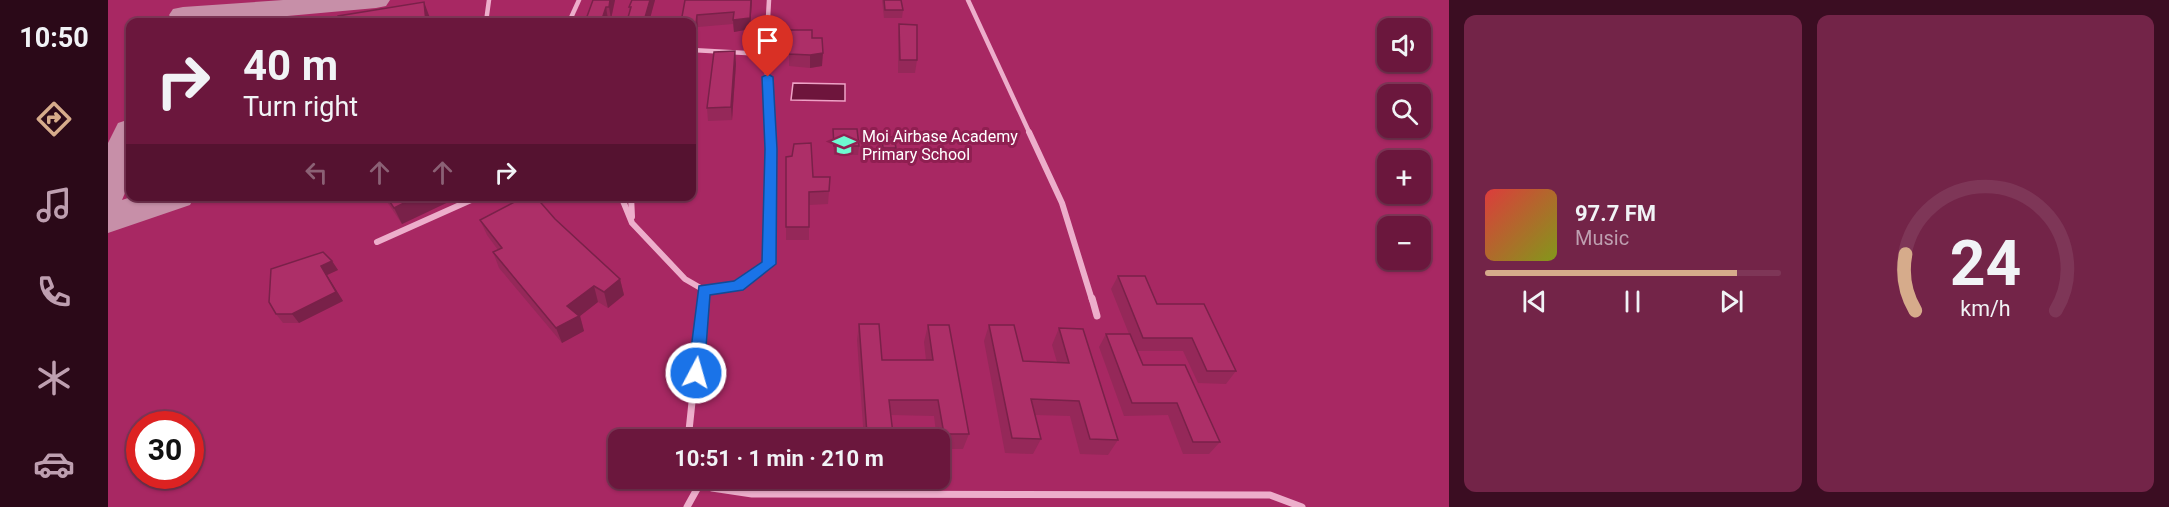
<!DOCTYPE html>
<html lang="en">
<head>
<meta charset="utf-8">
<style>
	body { margin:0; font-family:Roboto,sans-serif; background:#732448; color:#f1f3f6; height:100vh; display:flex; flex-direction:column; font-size:22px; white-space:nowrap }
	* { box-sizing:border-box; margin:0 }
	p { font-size:20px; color:#be9fb0 }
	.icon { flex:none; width:33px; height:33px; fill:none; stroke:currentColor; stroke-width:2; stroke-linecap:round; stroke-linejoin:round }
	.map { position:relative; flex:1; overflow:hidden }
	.panel { display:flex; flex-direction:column; gap:15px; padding:15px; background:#3b0d22; width:720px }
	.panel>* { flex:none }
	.top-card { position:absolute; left:18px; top:18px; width:570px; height:183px; border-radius:12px; box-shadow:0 2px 4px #0004,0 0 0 2px #7e3657; background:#6b173d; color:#f1f3f6; overflow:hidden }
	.tools { position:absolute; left:1269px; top:18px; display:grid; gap:12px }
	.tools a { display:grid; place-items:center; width:54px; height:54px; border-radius:12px; background:#6b173d; box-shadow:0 2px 4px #0004,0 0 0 2px #7e3657; font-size:30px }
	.speed { position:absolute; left:18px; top:411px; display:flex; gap:12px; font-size:30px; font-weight:700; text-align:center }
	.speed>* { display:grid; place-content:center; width:78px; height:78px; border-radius:50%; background:#6b173d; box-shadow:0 2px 4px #0004,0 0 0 2px #7e3657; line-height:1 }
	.speed .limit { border:9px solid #d22; background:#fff; color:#111 }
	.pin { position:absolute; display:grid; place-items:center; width:51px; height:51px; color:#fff; margin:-62px -26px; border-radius:50% 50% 50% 0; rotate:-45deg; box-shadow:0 0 6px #0007 }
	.pin .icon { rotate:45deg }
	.me { position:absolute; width:66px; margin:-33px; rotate:6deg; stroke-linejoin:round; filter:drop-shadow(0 0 4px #0008) }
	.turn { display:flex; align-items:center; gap:21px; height:126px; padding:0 18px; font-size:27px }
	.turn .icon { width:78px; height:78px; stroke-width:2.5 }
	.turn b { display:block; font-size:42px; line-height:51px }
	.lanes { display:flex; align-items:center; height:57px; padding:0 18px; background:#0003; justify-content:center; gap:30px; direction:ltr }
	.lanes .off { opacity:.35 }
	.panel .card { flex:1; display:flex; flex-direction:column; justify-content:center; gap:9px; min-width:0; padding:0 21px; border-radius:12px; background:#732448 }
	.panel .dial { align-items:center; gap:0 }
	.dial svg { height:156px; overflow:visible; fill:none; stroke:#7e3657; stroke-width:7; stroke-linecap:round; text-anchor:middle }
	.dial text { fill:#f1f3f6; stroke:none }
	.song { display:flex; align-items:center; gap:18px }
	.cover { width:72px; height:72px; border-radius:9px; background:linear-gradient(135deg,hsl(0 70% 55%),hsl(70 70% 35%)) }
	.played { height:6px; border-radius:3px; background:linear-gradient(90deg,#d6ab8b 85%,#7e3657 85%) }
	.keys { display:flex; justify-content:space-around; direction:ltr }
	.panel .tiles { flex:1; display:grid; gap:15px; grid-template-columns:repeat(2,1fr) }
	.trip { position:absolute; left:500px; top:429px; width:342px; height:60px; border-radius:12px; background:#6b173d; box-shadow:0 2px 4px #0004,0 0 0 2px #7e3657; font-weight:700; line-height:60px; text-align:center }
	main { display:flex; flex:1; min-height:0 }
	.menu { display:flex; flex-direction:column; width:108px; justify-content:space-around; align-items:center; background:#2b0918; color:#be9fb0 }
	.menu .icon { width:42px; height:42px }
	.menu .active { color:#d6ab8b }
	.menu b { font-size:27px; color:#f1f3f6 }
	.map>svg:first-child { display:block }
	.green { fill:#a82863; fill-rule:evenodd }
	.water { fill:#6e153c; stroke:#eea2c6; stroke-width:1.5 }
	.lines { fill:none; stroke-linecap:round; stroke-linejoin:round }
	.taxiway { fill:#c78fa8; fill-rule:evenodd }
	.street-far2 { stroke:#edaecb; stroke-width:4.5 }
	.street-far1 { stroke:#edaecb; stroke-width:6 }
	.street { stroke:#edaecb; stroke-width:7 }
	.wall { fill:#952859 }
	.shaded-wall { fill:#792149 }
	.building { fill:#ad2f68; stroke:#792149; stroke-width:1.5 }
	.route { fill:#1a73e8; stroke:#114b97; stroke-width:1.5 }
	.labels { text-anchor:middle; stroke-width:6; stroke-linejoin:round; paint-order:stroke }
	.poi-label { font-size:16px; fill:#fff; stroke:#8f1f51; text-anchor:start }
</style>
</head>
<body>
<main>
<nav class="menu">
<b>10:50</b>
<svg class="icon active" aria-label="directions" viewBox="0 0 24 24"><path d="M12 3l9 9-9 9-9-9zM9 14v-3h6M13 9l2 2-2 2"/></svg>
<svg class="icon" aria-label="music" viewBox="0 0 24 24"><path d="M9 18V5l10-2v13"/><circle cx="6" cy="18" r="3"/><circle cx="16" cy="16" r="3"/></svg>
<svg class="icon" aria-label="phone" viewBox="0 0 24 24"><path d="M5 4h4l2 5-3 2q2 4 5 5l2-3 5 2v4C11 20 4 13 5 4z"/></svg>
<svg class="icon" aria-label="climate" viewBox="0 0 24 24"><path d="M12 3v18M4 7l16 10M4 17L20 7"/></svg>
<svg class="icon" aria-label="car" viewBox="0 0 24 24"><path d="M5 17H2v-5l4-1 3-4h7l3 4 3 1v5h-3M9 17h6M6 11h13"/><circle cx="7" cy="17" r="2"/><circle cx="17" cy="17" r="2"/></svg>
</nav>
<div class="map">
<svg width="1341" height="507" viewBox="0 0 1341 507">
	<rect width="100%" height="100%" fill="#8f1f51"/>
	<path class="green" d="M0 0H1341V507H0ZM22 22H584V196H22ZM1280 28H1312V62H1280ZM1280 94H1312V128H1280ZM1280 160H1312V194H1280ZM1280 226H1312V260H1280ZM32 424H82V476H32ZM510 440H831V478H510Z"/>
	<path class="water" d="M685 83 737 84V101L683 100Z"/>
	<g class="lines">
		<g class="taxiway">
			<path d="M175 0H282L278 6 268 8 135 20 71 22 65 21 61 15 65 9 75 7Z"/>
			<path d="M22 119V181L14 200 26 196H87L82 205 0 233V143L10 123Z"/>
		</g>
		<g class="street-far2">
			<path d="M661 0 658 54 662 134"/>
			<path d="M860 0 922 134"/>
			<path d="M378 22 381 0"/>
			<path d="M461 22 471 0"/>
			<path d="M584 50 658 54"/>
		</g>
		<g class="street-far1">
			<path d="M921 132 954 203 984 300"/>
			<path d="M513 196 524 223 577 279 596 290 595 300"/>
			<path d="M523 196 524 217"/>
			<path d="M269 242 372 196"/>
			<path d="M596 290 630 287 661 264 662 132"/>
		</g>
		<g class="street">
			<path d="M984 298 989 316"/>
			<path d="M580 440 595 298"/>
			<path d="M592 478 604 488 644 494 1162 495 1194 507"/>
			<path d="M579 507 594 480"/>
		</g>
	</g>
	<g class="wall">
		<path d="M507 0 503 19H500L499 22H477Z"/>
		<path d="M524 0H547L541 22H519L522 13 521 7Z"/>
		<path d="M577 0H644L642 29 626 32 625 24 590 27 589 36H584V22Z"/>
		<path d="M774 0H793L795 10 794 18H776Z"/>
		<path d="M791 24 809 60 807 73H790V37Z"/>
		<path d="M681 30 704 38 714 66 702 68 681 66Z"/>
		<path d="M628 64 624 120 600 121 599 108Z"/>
		<path d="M725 129 751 146 750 155H726L725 137Z"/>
		<path d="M774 137 788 148 787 157H774L773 146Z"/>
		<path d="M678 157 705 177H722L720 204 701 205V240H678Z"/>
		<path d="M275 196H353L294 224Z"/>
		<path d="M447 219 512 279 516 295 500 308 490 302 472 316 476 331 454 343 391 268 385 252 390 250 379 235 372 220Z"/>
		<path d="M224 261 230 270 219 275 235 301 191 323H175L168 314Z"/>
		<path d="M1010 276 1049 304 1128 371 1118 384 1090 383 1075 351H1029L1035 365 1112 442 1101 454H1075L1060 415 1016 416 991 347 998 334H1021L1003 289Z"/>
		<path d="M751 324 774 360H818L816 342 820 325 861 434 855 449H831V440H829L826 416 783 415 785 434 783 440H756L749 340Z"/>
		<path d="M881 325 915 361 949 362 944 345 951 328 1010 440 1000 455 972 454 962 416 927 415 933 439 925 454 897 453 876 341Z"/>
	</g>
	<g class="shaded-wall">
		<path d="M502 0H507L503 19 501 7Z"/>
		<path d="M542 0H547L541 22H536Z"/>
		<path d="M643 0H644L642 29 626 32 625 20Z"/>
		<path d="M316 2 322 18 323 22H318Z"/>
		<path d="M498 7 500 19 499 22H493Z"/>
		<path d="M589 15 590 27 589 36 588 24Z"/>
		<path d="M588 51 589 63 584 91V71Z"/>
		<path d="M627 51 628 64 624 120 623 107Z"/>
		<path d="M715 53 714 66 702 68V55Z"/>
		<path d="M310 196H353L294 224 286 208Z"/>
		<path d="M224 261 230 270 219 275 235 301 191 323 184 314 213 266Z"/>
		<path d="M512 279 516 295 500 308 496 292Z"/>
		<path d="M486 286 490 302 472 316 476 331 454 343 448 328 459 306Z"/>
	</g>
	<g class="building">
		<path d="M485 0H502L501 7H498L493 22H477Z"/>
		<path d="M524 0H542L536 21H519L523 7H521Z"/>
		<path d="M577 0H643L642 18 625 20 626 12 589 15 588 24H584V22H573Z"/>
		<path d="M776 0H793L795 10H777Z"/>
		<path d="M316 2 318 22H229L230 16Z"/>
		<path d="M791 24 809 25V60H792Z"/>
		<path d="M681 30H704V38H714L715 53 702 55 681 54Z"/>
		<path d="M584 51H588L584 71Z"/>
		<path d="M627 51 623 107 599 108 606 52Z"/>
		<path d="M725 129H749L751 146H726Z"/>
		<path d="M774 137H786L788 148H775Z"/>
		<path d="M703 143 705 177H722L721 191 701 192V227H678V157L684 156 686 144Z"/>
		<path d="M278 196H310L286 208Z"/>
		<path d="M418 196H427L447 219 512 279 496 292 486 286 459 306 471 316 448 328 385 252 394 248 372 220Z"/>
		<path d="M215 252 224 261 213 266 228 292 184 314H168L161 302 163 269Z"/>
		<path d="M1010 276H1037L1049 304H1096L1128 371H1099L1084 338H1035Z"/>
		<path d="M751 324H771L774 360H825L820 325H841L861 434H836L830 400H781L785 434H759Z"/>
		<path d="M881 325H906L915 361 961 363 951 328 975 329 1010 440 982 439 971 401 923 399 933 439 904 438Z"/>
		<path d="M998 334H1022L1035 365H1077L1112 442H1085L1069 403H1024Z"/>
	</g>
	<path class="route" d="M660 74 665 77 669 149 668 264 635 290 602 295 596 373 593 378 588 380 582 378 580 373 591 286 626 281 654 262 657 149 654 77Z"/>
	<defs>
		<g id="school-bare" transform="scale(1.8)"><path d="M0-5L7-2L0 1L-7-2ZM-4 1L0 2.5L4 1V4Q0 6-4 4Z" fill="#6efbd1" stroke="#8f1f51" stroke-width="2.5" paint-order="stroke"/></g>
	</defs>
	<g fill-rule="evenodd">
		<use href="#school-bare" x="736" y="145"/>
	</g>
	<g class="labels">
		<g class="poi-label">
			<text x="754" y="142">Moi Airbase Academy<tspan x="754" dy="18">Primary School</tspan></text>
		</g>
	</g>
</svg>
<div class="tools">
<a><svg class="icon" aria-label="sound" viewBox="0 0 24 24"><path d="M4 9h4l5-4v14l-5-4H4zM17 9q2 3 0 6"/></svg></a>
<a><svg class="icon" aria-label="search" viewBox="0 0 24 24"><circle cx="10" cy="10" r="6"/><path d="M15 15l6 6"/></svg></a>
<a>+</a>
<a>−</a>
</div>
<div class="speed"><div class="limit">30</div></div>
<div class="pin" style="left:660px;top:77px;background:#d93025"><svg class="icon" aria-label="arrive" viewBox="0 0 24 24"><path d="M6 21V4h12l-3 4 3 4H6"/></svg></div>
<svg class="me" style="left:588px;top:373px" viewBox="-20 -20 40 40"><circle r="17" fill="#1a73e8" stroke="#fff" stroke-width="3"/><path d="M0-11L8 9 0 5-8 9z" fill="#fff"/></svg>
<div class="trip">10:51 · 1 min · 210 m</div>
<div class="top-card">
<div class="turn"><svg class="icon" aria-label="right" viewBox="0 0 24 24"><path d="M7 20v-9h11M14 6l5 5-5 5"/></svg><div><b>40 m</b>Turn right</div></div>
<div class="lanes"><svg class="icon off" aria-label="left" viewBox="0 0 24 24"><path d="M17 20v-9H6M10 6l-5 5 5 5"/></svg><svg class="icon off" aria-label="ahead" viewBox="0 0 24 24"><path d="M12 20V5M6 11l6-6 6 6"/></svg><svg class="icon off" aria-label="ahead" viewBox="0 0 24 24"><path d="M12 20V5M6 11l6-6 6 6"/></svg><svg class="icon" aria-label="right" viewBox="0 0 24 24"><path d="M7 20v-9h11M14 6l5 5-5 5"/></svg></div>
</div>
</div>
<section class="panel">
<div class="tiles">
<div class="card">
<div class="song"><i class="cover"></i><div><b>97.7 FM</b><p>Music</p></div></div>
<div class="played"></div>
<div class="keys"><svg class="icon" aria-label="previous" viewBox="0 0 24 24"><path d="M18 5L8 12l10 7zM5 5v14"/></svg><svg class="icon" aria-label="pause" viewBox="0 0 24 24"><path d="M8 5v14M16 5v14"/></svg><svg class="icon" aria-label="next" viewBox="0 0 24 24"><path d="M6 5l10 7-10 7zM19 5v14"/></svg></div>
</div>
<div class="card dial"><svg viewBox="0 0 100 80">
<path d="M14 69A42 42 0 1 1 86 69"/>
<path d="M14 69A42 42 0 0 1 9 40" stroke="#d6ab8b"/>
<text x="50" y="56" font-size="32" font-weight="700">24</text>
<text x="50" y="72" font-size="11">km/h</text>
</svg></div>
</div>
</section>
</main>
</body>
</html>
